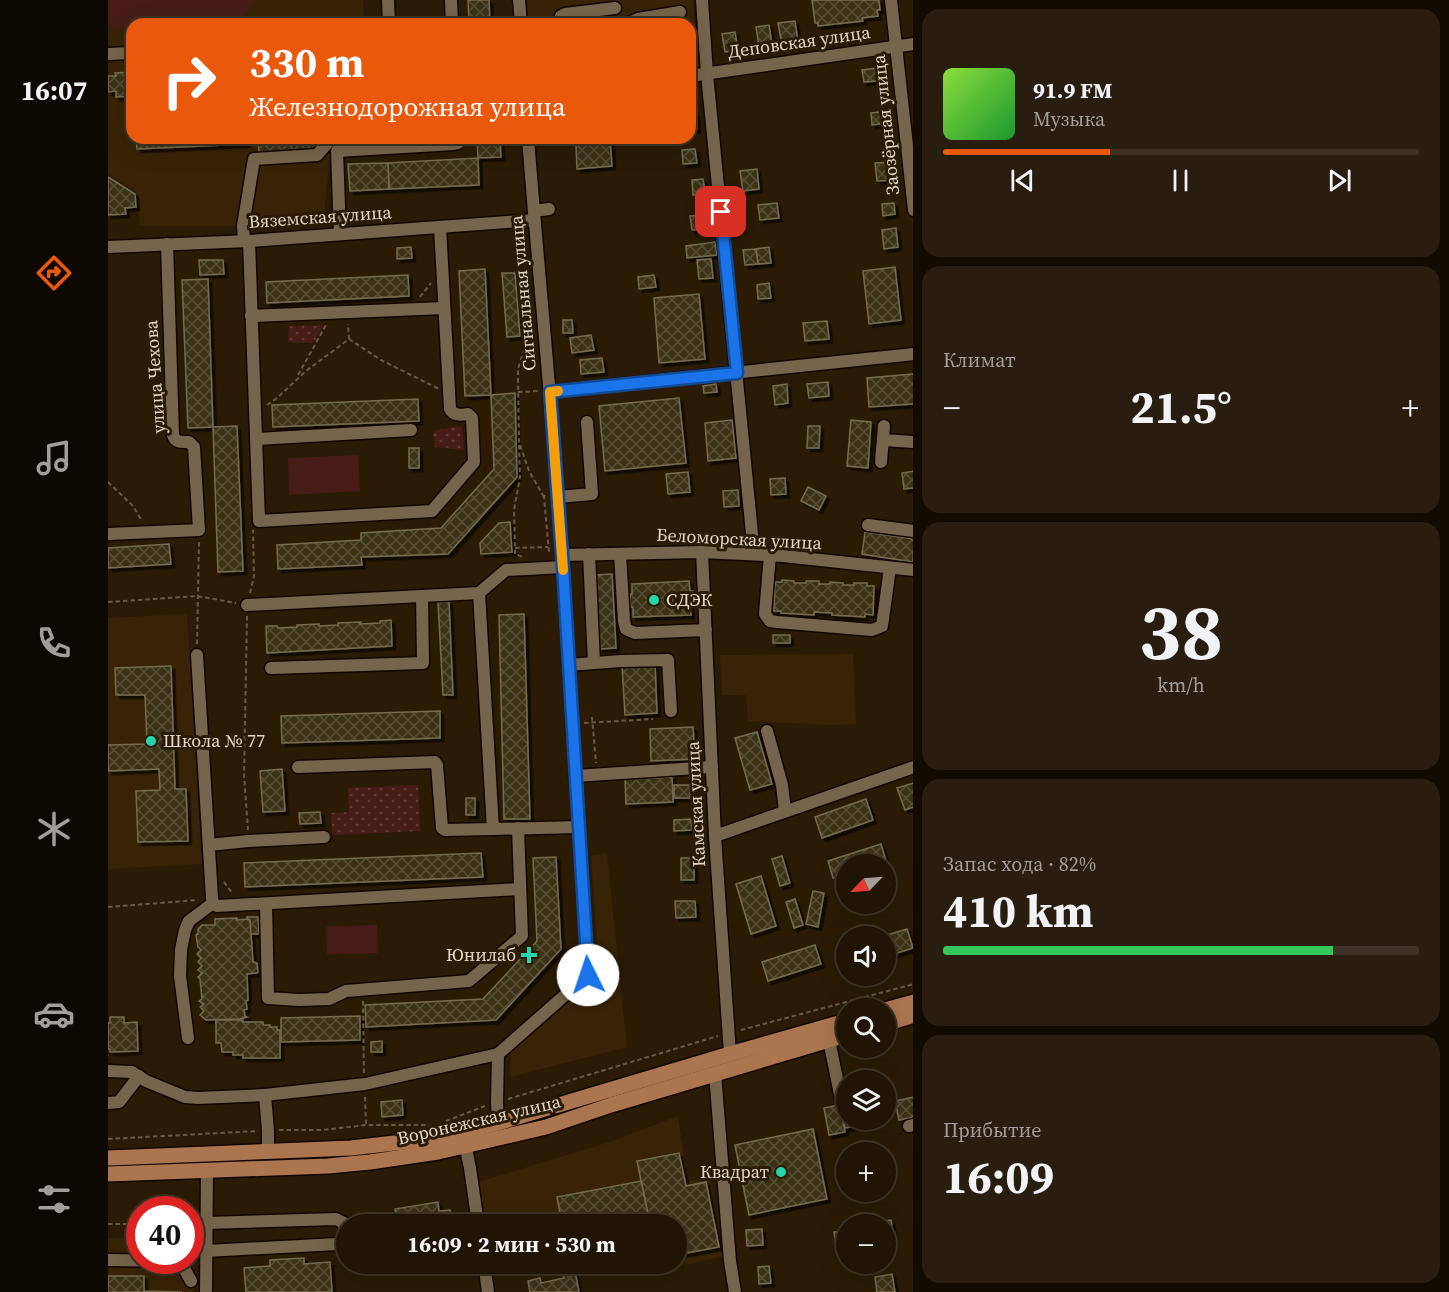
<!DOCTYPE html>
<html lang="ru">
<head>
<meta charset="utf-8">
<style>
	body { margin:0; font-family:"Source Serif 4",serif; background:#281d0e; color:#f1f3f6; height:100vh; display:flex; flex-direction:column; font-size:22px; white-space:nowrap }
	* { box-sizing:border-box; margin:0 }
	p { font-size:20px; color:#a29e9a }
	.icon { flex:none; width:33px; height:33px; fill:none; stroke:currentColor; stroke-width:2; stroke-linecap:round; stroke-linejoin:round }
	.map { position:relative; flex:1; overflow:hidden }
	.details { display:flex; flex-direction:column; gap:9px; padding:9px; background:#120b02; width:536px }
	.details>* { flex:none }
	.top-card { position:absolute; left:18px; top:18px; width:570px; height:126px; border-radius:18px; box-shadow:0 6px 24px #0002,0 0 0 2px #3d3326; background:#ea580c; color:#fff; overflow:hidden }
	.needle { width:39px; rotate:245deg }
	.tools { position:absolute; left:728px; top:854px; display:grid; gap:12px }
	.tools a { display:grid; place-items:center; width:60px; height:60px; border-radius:50%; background:#201404; box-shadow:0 6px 24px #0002,0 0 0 2px #3d3326; font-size:30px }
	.speed { position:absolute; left:18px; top:1196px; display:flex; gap:12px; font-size:30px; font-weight:700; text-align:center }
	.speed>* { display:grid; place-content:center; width:78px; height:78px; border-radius:50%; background:#201404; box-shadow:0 6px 24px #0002,0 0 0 2px #3d3326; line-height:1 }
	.speed .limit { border:9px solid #d22; background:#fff; color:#111 }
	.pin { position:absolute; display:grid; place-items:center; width:51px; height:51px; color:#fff; margin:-26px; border-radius:12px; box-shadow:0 3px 9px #0006 }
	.me { position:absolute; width:66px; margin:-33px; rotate:356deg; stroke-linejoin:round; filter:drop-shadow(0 0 4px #0008) }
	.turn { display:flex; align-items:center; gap:21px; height:126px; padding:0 24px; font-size:27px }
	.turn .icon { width:78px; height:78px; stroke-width:2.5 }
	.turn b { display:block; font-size:42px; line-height:51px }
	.big { font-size:45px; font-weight:700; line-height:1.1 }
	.details .tile { flex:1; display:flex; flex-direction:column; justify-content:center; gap:9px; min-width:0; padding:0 21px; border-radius:18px; background:#281d0e }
	.details .dial { align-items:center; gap:0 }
	.dial b { font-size:78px; line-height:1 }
	.song { display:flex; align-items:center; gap:18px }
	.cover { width:72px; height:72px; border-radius:9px; background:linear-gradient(135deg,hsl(90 70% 55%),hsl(130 70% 35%)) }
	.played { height:6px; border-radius:3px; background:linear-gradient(90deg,#ea580c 35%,#3d3326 35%) }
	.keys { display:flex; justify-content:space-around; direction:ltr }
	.heat { display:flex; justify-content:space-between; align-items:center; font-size:33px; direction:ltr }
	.charge { height:9px; border-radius:4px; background:linear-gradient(90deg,#34c759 82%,#3d3326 0) }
	.trip { position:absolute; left:228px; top:1214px; width:351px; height:60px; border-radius:30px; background:#201404; box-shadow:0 6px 24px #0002,0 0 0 2px #3d3326; font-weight:700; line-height:60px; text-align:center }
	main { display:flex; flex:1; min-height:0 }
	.dock { display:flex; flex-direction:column; width:108px; justify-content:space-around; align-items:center; background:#0d0802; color:#a29e9a }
	.dock .icon { width:42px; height:42px }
	.dock .on { color:#ea580c }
	.dock b { font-size:27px; color:#f1f3f6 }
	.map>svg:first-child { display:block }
	.built { fill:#382306 }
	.grass { fill:#471c16 }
	.park { fill:url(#park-dots) }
	.building { fill:url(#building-cross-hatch); stroke:#756c50; stroke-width:1.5; filter:url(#shadow) }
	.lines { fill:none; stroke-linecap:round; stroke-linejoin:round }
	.minor-casing { stroke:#130500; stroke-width:15 }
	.major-casing { stroke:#130500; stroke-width:18 }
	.path { stroke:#685a47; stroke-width:2; stroke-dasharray:4.5 3; stroke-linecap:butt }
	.minor { stroke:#77644c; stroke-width:12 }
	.major { stroke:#ab7550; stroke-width:15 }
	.route-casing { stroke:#114b97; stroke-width:15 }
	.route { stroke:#1a73e8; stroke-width:10 }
	.slow { stroke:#f59e0b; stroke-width:10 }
	.poi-dot { fill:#26d5ad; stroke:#2b1b05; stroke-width:2 }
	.labels { text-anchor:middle; stroke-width:6; stroke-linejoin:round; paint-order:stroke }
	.street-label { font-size:18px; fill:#e2d6ca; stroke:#2b1b05 }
	.poi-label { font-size:18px; fill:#e2d6ca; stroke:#2b1b05; text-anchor:start }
</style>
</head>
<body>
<main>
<nav class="dock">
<b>16:07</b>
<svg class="icon on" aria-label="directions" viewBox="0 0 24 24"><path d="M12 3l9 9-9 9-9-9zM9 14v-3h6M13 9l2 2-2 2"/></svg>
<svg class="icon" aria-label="music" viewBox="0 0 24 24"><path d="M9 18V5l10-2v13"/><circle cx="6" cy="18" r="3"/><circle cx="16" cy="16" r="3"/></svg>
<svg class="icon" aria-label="phone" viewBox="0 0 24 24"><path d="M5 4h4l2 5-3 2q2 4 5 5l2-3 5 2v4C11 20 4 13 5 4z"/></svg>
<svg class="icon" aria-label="climate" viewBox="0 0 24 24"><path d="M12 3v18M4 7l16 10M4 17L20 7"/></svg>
<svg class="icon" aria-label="car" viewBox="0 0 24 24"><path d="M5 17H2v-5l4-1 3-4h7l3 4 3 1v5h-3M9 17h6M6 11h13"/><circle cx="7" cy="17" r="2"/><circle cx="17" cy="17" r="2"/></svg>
<svg class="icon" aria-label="filters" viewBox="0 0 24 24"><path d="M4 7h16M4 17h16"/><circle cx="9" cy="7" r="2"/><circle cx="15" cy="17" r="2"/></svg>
</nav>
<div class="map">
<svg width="806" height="1292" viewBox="0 0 806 1292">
	<defs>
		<pattern id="park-dots" width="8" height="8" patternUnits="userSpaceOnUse" patternTransform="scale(1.5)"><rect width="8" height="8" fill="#471c16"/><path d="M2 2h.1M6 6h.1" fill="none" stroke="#613c37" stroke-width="1.8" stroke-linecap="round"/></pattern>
		<pattern id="building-cross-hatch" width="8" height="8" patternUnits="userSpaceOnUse" patternTransform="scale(1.5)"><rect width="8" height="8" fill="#3b3318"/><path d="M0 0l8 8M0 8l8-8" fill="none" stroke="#575038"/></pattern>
		<filter id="shadow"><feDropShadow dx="3.5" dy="3.5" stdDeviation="0" flood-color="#0009"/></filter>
	</defs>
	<rect width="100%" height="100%" fill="#2b1b05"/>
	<g class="built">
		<path d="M0 0H255L256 24H24V138H261V143L223 145 216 214 135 226H32L29 192 0 174Z"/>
		<path d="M419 0H585L587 33H582V24H420Z"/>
		<path d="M79 614 94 864 0 869V618Z"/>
		<path d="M745 654 748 724 722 725 640 721 638 695H614L612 655Z"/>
		<path d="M499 854 519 1047 402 1077 403 1050 491 975 483 856Z"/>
		<path d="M570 1116 580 1182 602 1177 617 1256 530 1275 528 1263H568V1224H372L367 1183 505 1141Z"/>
		<path d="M83 1236H86V1292H0V1238L31 1237 32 1260H82Z"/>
	</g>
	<g class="grass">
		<path d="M0 0H146C138 15 132 20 116 24H24V29C16 29 7 29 0 25Z"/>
		<path d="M250 455 252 491 181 495 180 458Z"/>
		<path d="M269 925 270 953 219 954 218 927Z"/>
	</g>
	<g class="park">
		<path d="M216 325 205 343 180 342 181 326Z"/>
		<path d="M354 426 356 450 327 447 325 431Z"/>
		<path d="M310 785 312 831 224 835 223 813 241 812 240 788Z"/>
	</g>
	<g class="building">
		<path d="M360 0H381L382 24H361Z"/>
		<path d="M704 0H771L772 10H769L770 16 754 18 755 21 710 26V23H707Z"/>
		<path d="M687 21 690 42 674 45 670 23Z"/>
		<path d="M661 25 664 44 651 46 648 27Z"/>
		<path d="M627 32 630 50 617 52 614 34Z"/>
		<path d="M768 68 769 81 756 82 754 70Z"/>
		<path d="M24 72V96L8 97V91L0 92V76H8L7 73Z"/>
		<path d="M780 111 781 123 764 125 763 113Z"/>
		<path d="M588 113 589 129 582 130V114Z"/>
		<path d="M28 138H138L139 144 29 149Z"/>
		<path d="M150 138H210V149L151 152Z"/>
		<path d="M369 138H392L393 157 370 158Z"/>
		<path d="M473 138H502L504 166 469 169 468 146Z"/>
		<path d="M587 149 589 163 575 164 574 150Z"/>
		<path d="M370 158 371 185 281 189 280 163Z"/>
		<path d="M785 162 787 180 769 181 767 163Z"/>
		<path d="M280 163 281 189 242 191 240 164Z"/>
		<path d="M649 169 651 189 635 191 632 171Z"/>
		<path d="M0 177 27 194 28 207 17 208 18 214 0 215Z"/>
		<path d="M595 179 597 193 585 195 584 180Z"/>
		<path d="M669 203 671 218 652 220 650 205Z"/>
		<path d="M786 203 787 214 775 216 774 204Z"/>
		<path d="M596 215 597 229 584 230 582 216Z"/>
		<path d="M788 228 790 247 776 249 774 230Z"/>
		<path d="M607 242 609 255 579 258 578 246Z"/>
		<path d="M303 247 304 258 289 259V248Z"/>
		<path d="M661 247 663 263 650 264 648 249Z"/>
		<path d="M648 249 650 264 637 265 635 250Z"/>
		<path d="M603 259 605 278 591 279 589 260Z"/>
		<path d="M91 260H115L116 274 92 275Z"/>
		<path d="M787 267 793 320 761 324 755 271Z"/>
		<path d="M377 269 383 395 357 396 351 271Z"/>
		<path d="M394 273H407L412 336 399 337Z"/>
		<path d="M300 275 301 296 159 303 158 282Z"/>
		<path d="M546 275 548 287 531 289 530 277Z"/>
		<path d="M100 279 105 427 80 428 74 280Z"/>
		<path d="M661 283 663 298 650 299 649 285Z"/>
		<path d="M591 294 597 359 551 363 546 298Z"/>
		<path d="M455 320H464L465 333H455Z"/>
		<path d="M719 321 721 339 697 341 695 323Z"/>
		<path d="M483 335 486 350 464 353 462 338Z"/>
		<path d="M494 358 496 372 473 374 472 360Z"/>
		<path d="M806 374V404L761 407 759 378Z"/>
		<path d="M720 382 721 396 701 398 699 384Z"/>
		<path d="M608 384 609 392 596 393 595 386Z"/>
		<path d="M679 384 680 403 667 405 665 386Z"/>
		<path d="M407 393 409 477 340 554 253 557 254 565 170 569 169 545 253 540V533L333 528 386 469 383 395Z"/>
		<path d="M571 398 578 463 497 471 491 406Z"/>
		<path d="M310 399 311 421 165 427 164 405Z"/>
		<path d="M624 420 628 458 600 461 597 423Z"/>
		<path d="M743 420 763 422 760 468 739 466Z"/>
		<path d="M129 426 135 571 110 572 105 427Z"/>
		<path d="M700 426H712L711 448H699Z"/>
		<rect x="301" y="448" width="10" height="20"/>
		<path d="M806 471V488L796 489 794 473Z"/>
		<path d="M580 472 582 492 560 494 558 474Z"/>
		<path d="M677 478 678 494 663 495 662 479Z"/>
		<path d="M700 487 718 496 711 510 693 501Z"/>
		<path d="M630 490 631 506 616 507 615 491Z"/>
		<path d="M402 522 404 552 373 554 372 543 391 523Z"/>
		<path d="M757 532 806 539 805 562 754 554Z"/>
		<path d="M61 544 63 564 0 568V548Z"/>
		<path d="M504 574 508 648 492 649 488 575Z"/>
		<path d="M674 580 686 581V583H698V581H711V584H722V582L735 583V585H746V583H759V586H766L765 615 757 614V617L724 615V613L706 612V615L673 613V611H666L667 582H674Z"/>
		<path d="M581 581 582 592 585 591V604H582L583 615 525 617V607H522V594H524V584Z"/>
		<path d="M341 601 345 695H335L330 602Z"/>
		<path d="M416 614 422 819H396L391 615Z"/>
		<path d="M283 620 284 646 159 653 158 626H169L170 628 189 627V625L211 624V626L230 625V623L253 622 252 624 272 623V621Z"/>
		<rect x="665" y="635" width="17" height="8"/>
		<path d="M547 663 549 713 517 715 514 665Z"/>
		<path d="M63 666 67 789H78L80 841 30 842 28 791 52 790 51 769 0 771V745L39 744 37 695H8L7 668Z"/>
		<path d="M332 711V738L174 743 173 716Z"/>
		<path d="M585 727 587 759 543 761 542 729Z"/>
		<path d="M649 732 664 784 642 790 627 738Z"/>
		<path d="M174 769 177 811 155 812 152 771Z"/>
		<path d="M564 777 565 802 518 804 517 779Z"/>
		<path d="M806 783V807L797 810 789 788Z"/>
		<rect x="566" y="785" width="16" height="13"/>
		<rect x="358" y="798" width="9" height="17"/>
		<path d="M758 799 765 820 714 838 707 817Z"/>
		<path d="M212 812 213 823 192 824 191 813Z"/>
		<path d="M583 819 584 830 566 831V820Z"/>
		<path d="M773 844 778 861 768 864H738V874L725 878 720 861Z"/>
		<path d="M373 853 375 877 137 887 136 863Z"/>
		<path d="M674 856 682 883 672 886 664 859Z"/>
		<path d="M448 857 453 949 388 1020 258 1027 257 1005 375 999 429 941 425 858Z"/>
		<rect x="573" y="858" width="13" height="22"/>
		<path d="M653 876 668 926 643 934 628 884Z"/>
		<path d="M705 891 716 893 710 927 698 924Z"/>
		<path d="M687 899 695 925 686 928 678 902Z"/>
		<path d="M567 901H587L588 917 568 918Z"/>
		<path d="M139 917H150L151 934H140Z"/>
		<path d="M129 918V920L140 919 142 920 145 962 149 963 150 972 149 973 139 974 140 1000 138 1001 139 1009 136 1010 137 1016 139 1017 132 1019 98 1020 92 1015 96 1011 92 1007 96 1004 91 1001 94 999 92 979 90 977 94 973 90 970 94 966 90 962 93 958 89 954 93 950 90 947 88 935 90 934V929L94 925H107V919Z"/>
		<path d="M799 929 805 948 777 957 776 936Z"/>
		<path d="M707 945 713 964 660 981 654 962Z"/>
		<path d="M252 1016V1040L173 1042V1018Z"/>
		<path d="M2 1017H16V1023L29 1022 30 1051 2 1052V1049H0V1023H2Z"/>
		<path d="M108 1020H135V1022H155V1025H162V1027H169V1030H172V1058H135V1055H125V1052H114L113 1043H108Z"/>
		<path d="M274 1041V1052H263V1042Z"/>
		<path d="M806 1097V1117L791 1120 787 1101Z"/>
		<path d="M294 1100 295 1115 274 1117 273 1102Z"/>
		<path d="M732 1105 737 1132 721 1135 716 1108Z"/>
		<path d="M738 1108V1119H764V1122L737 1128 733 1109Z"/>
		<path d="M705 1129 719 1199 641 1215 627 1145Z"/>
		<path d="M571 1153 578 1186 598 1182 611 1247 568 1255V1224H523V1223L541 1219 529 1161Z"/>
		<path d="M533 1181 540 1214 488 1224H454L449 1197Z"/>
		<path d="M330 1202 331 1211 342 1210 344 1220 340 1221V1224H290L287 1209Z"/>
		<path d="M783 1220 785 1234 777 1235V1224H769V1222Z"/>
		<path d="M654 1229 655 1245 639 1246 638 1230Z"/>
		<path d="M738 1230V1243L728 1245 726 1232Z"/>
		<path d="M196 1258V1264L222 1262 224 1292H138L136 1268 162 1266V1260Z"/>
		<path d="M661 1266 663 1283 651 1284 650 1267Z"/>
		<path d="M467 1271 471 1292H422L420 1281 432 1278 433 1283 456 1278 455 1274Z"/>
		<path d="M784 1274 787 1292H769L767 1277Z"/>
		<path d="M0 1276H36V1291L74 1292H0Z"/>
	</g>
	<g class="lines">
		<g class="minor-casing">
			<g id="minor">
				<path d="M280 0 281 24"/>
				<path d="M343 0 344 24"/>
				<path d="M411 0 413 24"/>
				<path d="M594 0 599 74 646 554"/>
				<path d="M783 0 806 210"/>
				<path d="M452 24 453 16 457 14 507 8"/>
				<path d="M519 24 530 19 572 12"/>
				<path d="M0 54 24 53"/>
				<path d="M582 76 806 44"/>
				<path d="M426 211 441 209"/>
				<path d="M232 234 229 151 346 144 350 143 352 138"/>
				<path d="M136 241 135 226 146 159 209 155 222 140V138"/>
				<path d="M141 241 151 521 324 511 366 462 364 418 360 414C352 415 346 416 342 409L332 227"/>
				<path d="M0 247 141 241 426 220"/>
				<path d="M143 316 336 308"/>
				<path d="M442 392 806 354"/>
				<path d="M149 439 303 430"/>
				<path d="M775 440 806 442"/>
				<path d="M773 462 776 426"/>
				<path d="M450 497 484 494 479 422"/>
				<path d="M760 525 806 531"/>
				<path d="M0 534 91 530 86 447 81 442C74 442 67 443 65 435L59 244"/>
				<path d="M594 552 607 836 622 1054"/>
				<path d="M481 554 486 663"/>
				<path d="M512 554 516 621 518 629 527 633 598 630"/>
				<path d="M454 555 594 552 675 556 806 570"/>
				<path d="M662 555 657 614 662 621 669 622 764 630 774 626 782 568"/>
				<path d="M371 593 385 829 471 827"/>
				<path d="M139 605 371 593 398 570 455 567"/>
				<path d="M89 655 104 898 105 903 109 906 412 889"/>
				<path d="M460 665 513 661 560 660 563 711"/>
				<path d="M163 668 315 663 314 596"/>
				<path d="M659 731 674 785 677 811"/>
				<path d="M190 767 327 762 329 765 334 828 337 830 385 829"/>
				<path d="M467 776 604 767"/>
				<path d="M607 836 806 767"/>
				<path d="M101 845 140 841 216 837"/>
				<path d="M158 904 160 998 191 1000 221 999 238 991 361 981 414 936 410 828"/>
				<path d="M80 1038 72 976 73 950 77 930 81 921 105 903"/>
				<path d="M721 1040 733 1099 734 1102H738"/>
				<path d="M0 1071 24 1072 38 1081 77 1097 90 1098 157 1095"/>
				<path d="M607 1073 622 1261 627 1292"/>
				<path d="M0 1103 11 1102 31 1076"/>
				<path d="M390 1123 389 1102 390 1054 480 975C472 840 464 704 455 568 446 424 431 281 420 138"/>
				<path d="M801 1126 806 1125"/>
				<path d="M356 1139 362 1168 370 1224"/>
				<path d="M160 1151V1131L157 1095 257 1084 390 1054"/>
				<path d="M98 1223 228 1219 236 1223 237 1235 229 1244 98 1251"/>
				<path d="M0 1260 72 1261 83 1281"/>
				<path d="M376 1263 380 1292"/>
				<path d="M98 1292 99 1170"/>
			</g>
		</g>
		<g class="major-casing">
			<g id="major">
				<path d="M777 1010 806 1002"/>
				<path d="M777 1024 806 1015"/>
				<path d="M0 1158 243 1148 330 1138 390 1123 622 1054 738 1021"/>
				<path d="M0 1174 220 1166 262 1162 330 1152 438 1127 503 1105 738 1035"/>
			</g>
		</g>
		<g class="path">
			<path d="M312 297 323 283"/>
			<path d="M241 339 273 360 331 389"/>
			<path d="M416 349 410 369V381L411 442 421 471 436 497"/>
			<path d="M190 375 218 325"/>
			<path d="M410 392 431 391"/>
			<path d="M159 405 169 398 198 371 241 339 240 324"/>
			<path d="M411 445 412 477 406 510 407 548V554L415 557"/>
			<path d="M0 482 25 506 34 521"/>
			<path d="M437 495 436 497 441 552"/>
			<path d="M407 548 440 547"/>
			<path d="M142 593 146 576 145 530"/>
			<path d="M0 602 89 596 128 603"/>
			<path d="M139 616 136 775 140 830"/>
			<path d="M89 644 91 542"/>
			<path d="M484 717 488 763"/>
			<path d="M476 723 545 719"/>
			<path d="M116 882 125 894"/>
			<path d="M0 907 90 900"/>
			<path d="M255 1001 256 1073"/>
			<path d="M633 1030 806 984"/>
			<path d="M257 1097 258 1124"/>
			<path d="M400 1099 610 1036"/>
			<path d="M338 1121 377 1106"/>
			<path d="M171 1130H214L258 1125H321"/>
			<path d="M0 1139 150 1131"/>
			<path d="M0 1224H32"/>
		</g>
		<use href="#minor" class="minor"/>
		<use href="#major" class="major"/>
	</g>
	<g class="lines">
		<g class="route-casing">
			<path id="route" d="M480 975 455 567 442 392 629 373 613 212"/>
		</g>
		<use href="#route" class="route"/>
		<path class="slow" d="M450 391 442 392 455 570"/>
	</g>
	<g class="poi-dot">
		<circle cx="546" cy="600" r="6"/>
		<circle cx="43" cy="741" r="6"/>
		<path d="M418 946h6v6h6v6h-6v6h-6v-6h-6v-6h6z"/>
		<circle cx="673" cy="1172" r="6"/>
	</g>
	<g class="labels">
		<g class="street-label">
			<text transform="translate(691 42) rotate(-8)" y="6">Деповская улица</text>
			<text transform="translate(778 125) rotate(-96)" y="6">Заозёрная улица</text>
			<text transform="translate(212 217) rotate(-4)" y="6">Вяземская улица</text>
			<text transform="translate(415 293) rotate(-95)" y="6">Сигнальная улица</text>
			<text transform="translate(47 377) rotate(-94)" y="6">улица Чехова</text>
			<text transform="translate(631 539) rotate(3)" y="6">Беломорская улица</text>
			<text transform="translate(588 804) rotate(-93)" y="6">Камская улица</text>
			<text transform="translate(371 1120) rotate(-13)" y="6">Воронежская улица</text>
		</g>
		<g class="poi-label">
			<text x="558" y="606">СДЭК</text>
			<text x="55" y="747">Школа № 77</text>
			<text x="408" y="961" text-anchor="end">Юнилаб</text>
			<text x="661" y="1178" text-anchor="end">Квадрат</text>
		</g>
	</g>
</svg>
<div class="tools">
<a><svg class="needle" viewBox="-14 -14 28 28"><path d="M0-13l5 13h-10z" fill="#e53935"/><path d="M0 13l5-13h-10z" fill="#a29e9a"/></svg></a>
<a><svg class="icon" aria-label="sound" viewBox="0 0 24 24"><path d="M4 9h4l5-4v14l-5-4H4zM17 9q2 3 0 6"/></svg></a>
<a><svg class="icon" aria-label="search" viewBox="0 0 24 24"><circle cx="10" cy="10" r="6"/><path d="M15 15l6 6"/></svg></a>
<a><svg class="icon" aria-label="layers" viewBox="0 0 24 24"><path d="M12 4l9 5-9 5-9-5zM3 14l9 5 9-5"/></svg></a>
<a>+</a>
<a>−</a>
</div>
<div class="speed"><div class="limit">40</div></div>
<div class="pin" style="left:613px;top:212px;background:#d93025"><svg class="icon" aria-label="arrive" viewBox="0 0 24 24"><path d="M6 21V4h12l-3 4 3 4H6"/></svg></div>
<svg class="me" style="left:480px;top:975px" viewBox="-20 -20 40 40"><circle r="19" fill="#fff"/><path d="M0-13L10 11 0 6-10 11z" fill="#1a73e8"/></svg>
<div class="trip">16:09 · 2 мин · 530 m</div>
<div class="top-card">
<div class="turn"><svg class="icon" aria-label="right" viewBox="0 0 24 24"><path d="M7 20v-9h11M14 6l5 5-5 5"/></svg><div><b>330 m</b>Железнодорожная улица</div></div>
</div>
</div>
<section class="details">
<div class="tile">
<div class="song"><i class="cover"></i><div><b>91.9 FM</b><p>Музыка</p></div></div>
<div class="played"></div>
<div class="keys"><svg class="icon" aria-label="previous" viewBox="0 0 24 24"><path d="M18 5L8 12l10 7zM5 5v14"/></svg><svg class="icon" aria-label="pause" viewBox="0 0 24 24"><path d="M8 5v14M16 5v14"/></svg><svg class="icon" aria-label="next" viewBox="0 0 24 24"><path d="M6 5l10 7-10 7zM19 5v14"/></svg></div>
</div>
<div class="tile"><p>Климат</p>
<div class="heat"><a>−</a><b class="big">21.5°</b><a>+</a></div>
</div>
<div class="tile dial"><b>38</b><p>km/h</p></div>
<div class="tile"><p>Запас хода · 82%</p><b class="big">410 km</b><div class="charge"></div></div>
<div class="tile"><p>Прибытие</p><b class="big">16:09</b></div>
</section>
</main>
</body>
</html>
